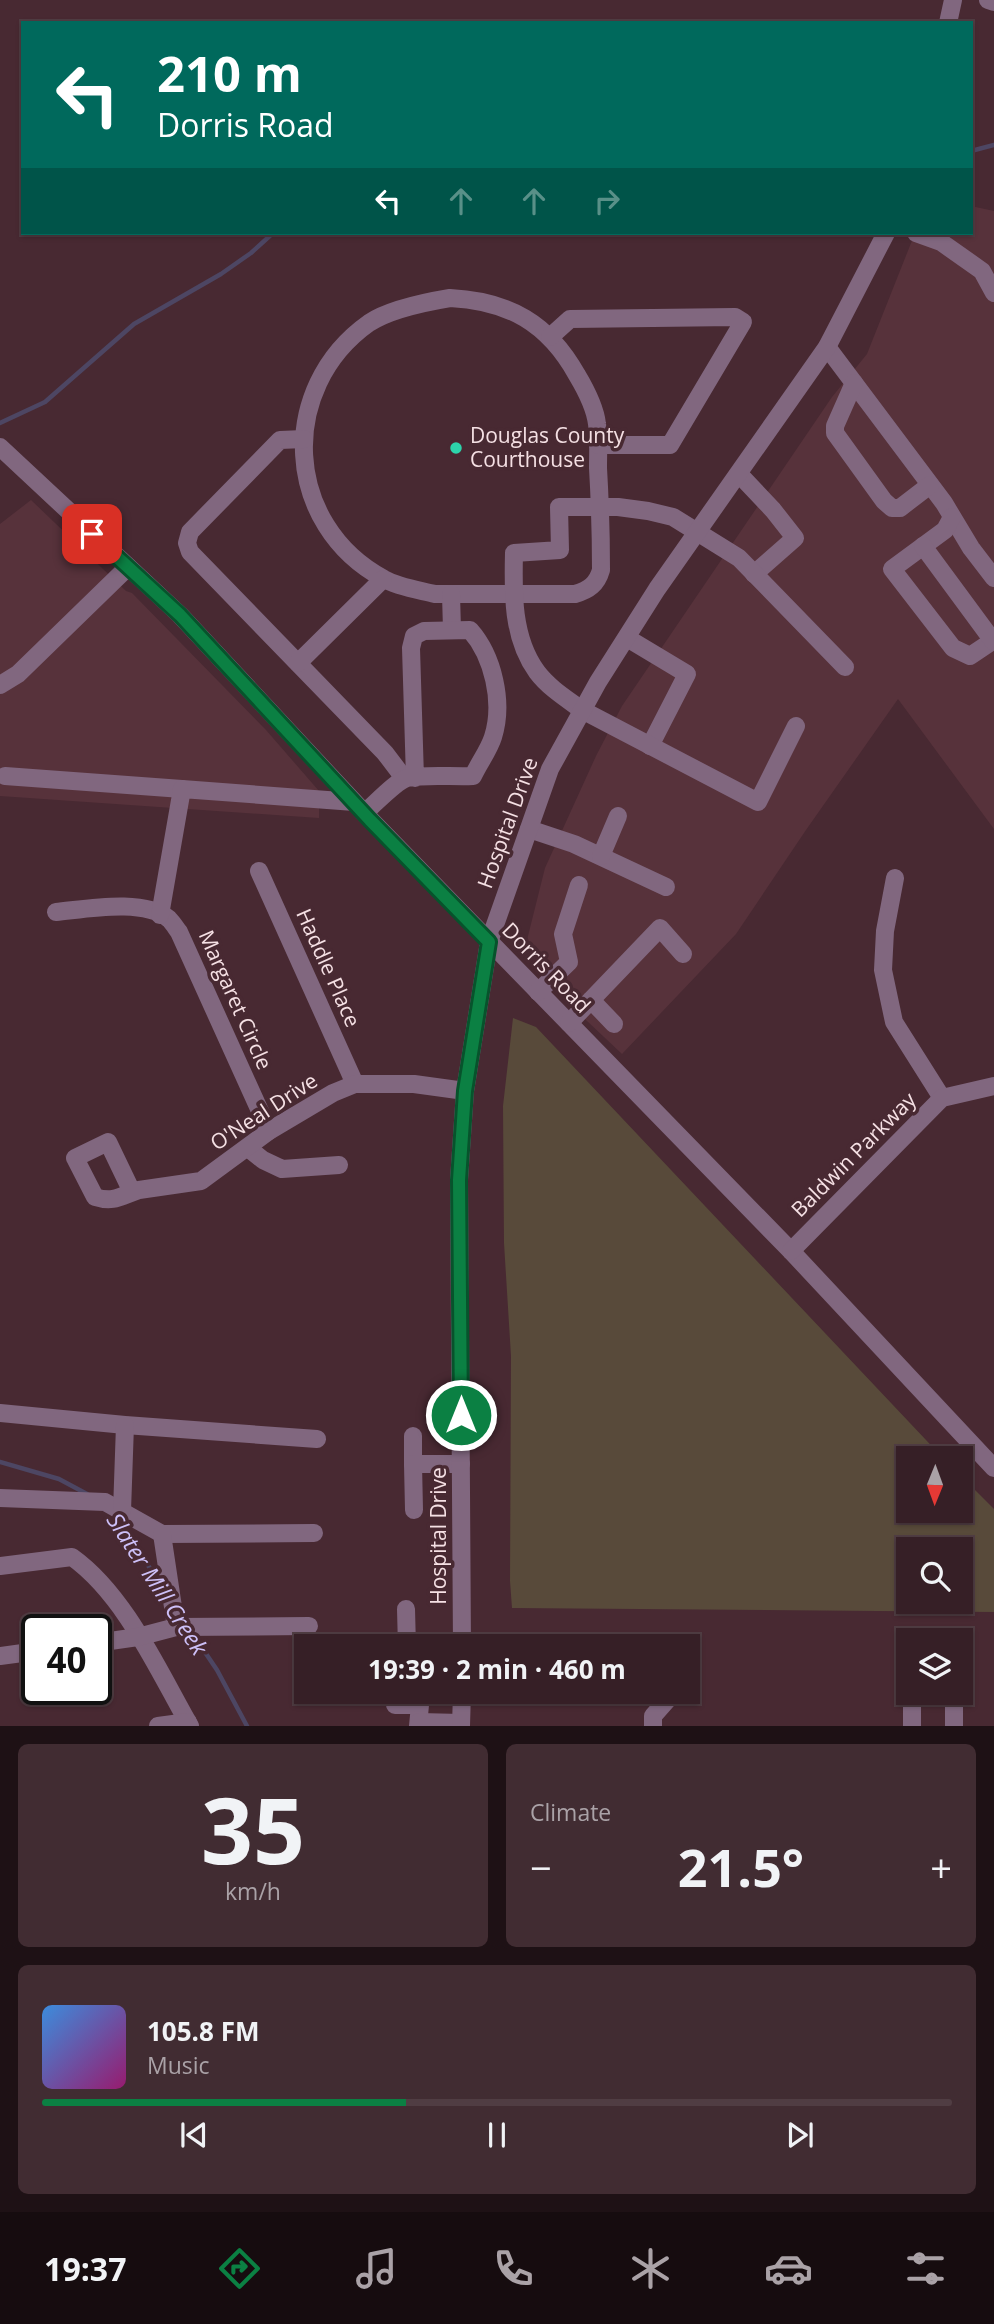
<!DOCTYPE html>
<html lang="en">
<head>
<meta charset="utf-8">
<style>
	body { margin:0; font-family:"Open Sans",sans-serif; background:#412c32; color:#f1f3f6; height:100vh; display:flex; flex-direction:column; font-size:26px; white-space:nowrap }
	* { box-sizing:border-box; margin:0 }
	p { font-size:23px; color:#aaa2a7 }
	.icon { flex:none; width:38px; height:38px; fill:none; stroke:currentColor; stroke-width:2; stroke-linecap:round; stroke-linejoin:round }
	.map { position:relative; height:1726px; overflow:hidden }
	.panel { display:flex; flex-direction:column; gap:18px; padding:18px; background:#1e1115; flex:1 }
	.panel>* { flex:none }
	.banner { position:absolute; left:21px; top:21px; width:952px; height:214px; border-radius:0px; box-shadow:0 2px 5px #0004,0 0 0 2px #503d43; background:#00695c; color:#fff; overflow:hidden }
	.needle { width:46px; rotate:181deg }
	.fabs { position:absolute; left:896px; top:1446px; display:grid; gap:14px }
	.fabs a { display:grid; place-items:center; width:77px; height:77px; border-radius:0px; background:#361f26; box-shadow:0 2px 5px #0004,0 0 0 2px #503d43; font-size:35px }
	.speed { position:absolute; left:21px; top:1614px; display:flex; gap:14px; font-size:35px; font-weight:700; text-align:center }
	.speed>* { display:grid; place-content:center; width:91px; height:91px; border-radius:50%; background:#361f26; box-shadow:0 2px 5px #0004,0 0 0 2px #503d43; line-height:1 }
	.speed .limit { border:4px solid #111; border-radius:10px; background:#fff; color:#111 }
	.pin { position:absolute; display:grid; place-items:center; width:60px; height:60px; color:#fff; margin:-30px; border-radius:14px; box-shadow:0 4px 10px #0006 }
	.me { position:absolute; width:77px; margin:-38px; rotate:0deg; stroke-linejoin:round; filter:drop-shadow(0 0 5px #0008) }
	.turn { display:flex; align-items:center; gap:24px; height:147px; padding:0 21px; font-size:32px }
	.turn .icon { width:91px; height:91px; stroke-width:2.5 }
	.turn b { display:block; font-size:49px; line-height:60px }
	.lanes { display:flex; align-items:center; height:66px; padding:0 21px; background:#0003; justify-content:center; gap:35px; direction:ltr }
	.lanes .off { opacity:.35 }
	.big { font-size:52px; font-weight:700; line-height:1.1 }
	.panel .card { flex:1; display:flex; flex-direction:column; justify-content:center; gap:10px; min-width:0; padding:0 24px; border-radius:10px; background:#412c32 }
	.panel .dial { align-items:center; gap:0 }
	.dial b { font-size:91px; line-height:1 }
	.song { display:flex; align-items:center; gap:21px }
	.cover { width:84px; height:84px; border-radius:10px; background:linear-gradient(135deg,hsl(210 70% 55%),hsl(320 70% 35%)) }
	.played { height:7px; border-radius:4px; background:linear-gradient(90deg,#0b8043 40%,#503d43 40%) }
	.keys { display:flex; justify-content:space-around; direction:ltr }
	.heat { display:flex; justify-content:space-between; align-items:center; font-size:38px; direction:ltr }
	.panel .tiles { flex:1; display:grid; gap:18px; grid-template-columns:1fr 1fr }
	.card:last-child { grid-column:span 2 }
	.trip { position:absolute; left:294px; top:1634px; width:406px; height:70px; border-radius:0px; background:#361f26; box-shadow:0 2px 5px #0004,0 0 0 2px #503d43; font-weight:700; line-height:70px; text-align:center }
	.dock { display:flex; height:112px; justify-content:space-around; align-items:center; background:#160c0f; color:#aaa2a7 }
	.dock .icon { width:49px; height:49px }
	.dock .on { color:#0b8043 }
	.dock b { font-size:32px; color:#f1f3f6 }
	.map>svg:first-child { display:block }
	.built { fill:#57323b }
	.green { fill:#584a3a; fill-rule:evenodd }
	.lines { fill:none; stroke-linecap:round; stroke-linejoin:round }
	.stream { stroke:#4d4663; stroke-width:4.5 }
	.minor { stroke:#81677f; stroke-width:18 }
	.route-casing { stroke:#07532c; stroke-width:18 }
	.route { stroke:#0b8043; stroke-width:12 }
	.poi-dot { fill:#2dd4ab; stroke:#482932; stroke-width:2.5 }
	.labels { text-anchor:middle; stroke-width:7; stroke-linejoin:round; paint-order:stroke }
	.poi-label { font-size:21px; fill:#f5e0e4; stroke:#482932; text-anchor:start }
	.street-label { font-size:21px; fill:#f5e0e4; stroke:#482932 }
	.water-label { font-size:23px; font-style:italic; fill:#cdc0f8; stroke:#482932 }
</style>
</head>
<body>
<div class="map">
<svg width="994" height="1726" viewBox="0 0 994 1726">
	<rect width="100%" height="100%" fill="#482932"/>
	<g class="built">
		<path d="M971 206 994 211V829L898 699 806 830 736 934 622 1054 569 1004 529 956 525 948 545 868 596 756 622 706 832 397 867 354 915 233H971Z"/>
		<path d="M31 500 126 591 132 593 266 730 319 791V818L0 796V524Z"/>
	</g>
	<path class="green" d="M513 1018 536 1027 943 1458H908V1510H961V1476L994 1509V1612L512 1608 510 1581 511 1356 504 1243 503 1106ZM908 1549H961V1601H908Z"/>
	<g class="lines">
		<g class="stream">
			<path d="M971 151 994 145"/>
			<path d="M0 423 45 402 134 324 221 274 251 253 273 233"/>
			<path d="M0 1462 59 1479 87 1494"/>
			<path d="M119 1518 162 1588"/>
			<path d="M192 1633 217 1670 247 1726"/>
		</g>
		<g class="minor">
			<path d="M988 0 994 2"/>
			<path d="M948 23 953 0"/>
			<path d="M916 233 941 242 982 271 994 293"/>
			<path d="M450 298C509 301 548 323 577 375 586 390 595 407 597 424 599 438 598 453 598 468 600 502 601 536 601 570 597 584 589 590 575 594H435C419 590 398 587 384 579 283 525 277 388 369 323 390 309 426 302 450 298Z"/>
			<path d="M550 337 570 319 735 317 743 322 670 445H598"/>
			<path d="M827 347 944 503 971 548 994 578"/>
			<path d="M854 383 835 426V433L884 501 892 508H900L930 485"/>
			<path d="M304 439 280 440 190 532 187 543 190 552 385 753 404 778"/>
			<path d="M0 447 180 615 371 820 791 1251 994 1468"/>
			<path d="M739 474 773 510 795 538 754 574"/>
			<path d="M952 517 945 530 892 569 953 648 970 656 994 640"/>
			<path d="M923 546 993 641"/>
			<path d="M451 594 452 630"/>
			<path d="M627 638 687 674 650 746"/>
			<path d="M298 663 383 579"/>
			<path d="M0 685 18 674 128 567"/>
			<path d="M796 726 758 802 582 710C567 699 549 688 537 672 512 638 513 593 514 553L560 550 559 507H618L648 511 673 517 739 558 845 667"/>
			<path d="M5 776 182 789"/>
			<path d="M364 813C374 805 396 781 407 778 425 774 453 777 473 776 479 763 489 750 493 737 504 702 493 656 470 630L424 631 414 636 411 648 415 778"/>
			<path d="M529 829 574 844 666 887"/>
			<path d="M601 856 618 816"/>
			<path d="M259 871 355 1084"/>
			<path d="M895 878 885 931 883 970 894 1022 942 1098"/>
			<path d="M56 912C87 909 144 898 169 919 173 923 176 928 179 932L269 1131"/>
			<path d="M160 915 182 789 354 802"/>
			<path d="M538 992 569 962 563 934 579 885"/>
			<path d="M591 1000 614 1024"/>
			<path d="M569 1023 660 928 683 954"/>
			<path d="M248 1148 263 1160 282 1169 339 1165"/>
			<path d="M132 1192 108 1142 75 1158 95 1197C114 1203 121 1196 139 1190L201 1181 269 1131 333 1093 355 1084H414L465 1091"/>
			<path d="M791 1251 942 1098 994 1086"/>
			<path d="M0 1413 125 1425 317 1439"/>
			<path d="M413 1436V1464"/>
			<path d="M0 1498 105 1502 162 1534 314 1533"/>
			<path d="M414 1510 413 1464H461"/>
			<path d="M122 1511 125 1425"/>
			<path d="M162 1534 176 1627"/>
			<path d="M0 1566 72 1557C125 1595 158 1670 190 1726"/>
			<path d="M406 1609 407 1647"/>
			<path d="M462 1642 551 1643"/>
			<path d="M96 1643 138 1637 176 1627 309 1626"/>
			<path d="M462 1647 459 1180 465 1091 489 942 550 769 598 682 657 589 827 347 886 233"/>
			<path d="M0 1656 37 1651"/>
			<path d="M395 1705H420L418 1726"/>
			<path d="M419 1722 461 1723"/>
			<path d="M158 1726 188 1722"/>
			<path d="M461 1726 462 1692"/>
			<path d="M653 1726V1716L668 1699"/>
			<path d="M912 1726V1692"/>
			<path d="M954 1726V1692"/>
		</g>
	</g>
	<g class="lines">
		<g class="route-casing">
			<path id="route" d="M92 534 180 615 370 820 489 942 465 1091 459 1180 461 1415"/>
		</g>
		<use href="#route" class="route"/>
	</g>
	<circle class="poi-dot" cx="456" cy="448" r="7"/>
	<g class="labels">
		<g class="poi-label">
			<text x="470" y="443">Douglas County<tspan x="470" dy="24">Courthouse</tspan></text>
		</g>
		<g class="street-label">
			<text transform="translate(508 823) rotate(-70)" y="7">Hospital Drive</text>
			<text transform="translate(328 968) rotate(66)" y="7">Haddle Place</text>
			<text transform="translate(546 968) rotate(46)" y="7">Dorris Road</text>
			<text transform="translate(235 1000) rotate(66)" y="7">Margaret Circle</text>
			<text transform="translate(264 1112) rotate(-33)" y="7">O'Neal Drive</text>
			<text transform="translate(854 1155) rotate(-45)" y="7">Baldwin Parkway</text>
			<text transform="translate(439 1536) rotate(-90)" y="7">Hospital Drive</text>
		</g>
		<g class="water-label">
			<text transform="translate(157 1584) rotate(57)" y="8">Slater Mill Creek</text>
		</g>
	</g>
</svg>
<div class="fabs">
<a><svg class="needle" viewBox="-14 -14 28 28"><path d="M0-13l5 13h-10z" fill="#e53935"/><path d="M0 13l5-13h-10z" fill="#aaa2a7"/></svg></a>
<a><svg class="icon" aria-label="search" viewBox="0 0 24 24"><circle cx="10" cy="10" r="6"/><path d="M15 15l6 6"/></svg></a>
<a><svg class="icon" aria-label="layers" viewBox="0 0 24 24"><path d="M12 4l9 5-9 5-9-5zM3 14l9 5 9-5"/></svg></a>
</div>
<div class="speed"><div class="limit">40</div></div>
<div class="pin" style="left:92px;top:534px;background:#d93025"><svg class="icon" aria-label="arrive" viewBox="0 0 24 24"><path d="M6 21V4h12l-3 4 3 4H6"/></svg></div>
<svg class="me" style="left:461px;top:1415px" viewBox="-20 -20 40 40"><circle r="17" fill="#0b8043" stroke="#fff" stroke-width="3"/><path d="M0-11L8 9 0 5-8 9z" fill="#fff"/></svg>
<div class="trip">19:39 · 2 min · 460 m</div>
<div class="banner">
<div class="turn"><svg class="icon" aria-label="left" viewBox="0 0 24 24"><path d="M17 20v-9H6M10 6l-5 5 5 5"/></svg><div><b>210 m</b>Dorris Road</div></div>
<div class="lanes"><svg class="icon" aria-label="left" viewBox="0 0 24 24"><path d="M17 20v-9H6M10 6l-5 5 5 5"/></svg><svg class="icon off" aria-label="ahead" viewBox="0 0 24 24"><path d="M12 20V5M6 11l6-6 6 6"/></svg><svg class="icon off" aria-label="ahead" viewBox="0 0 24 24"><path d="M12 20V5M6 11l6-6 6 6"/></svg><svg class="icon off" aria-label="right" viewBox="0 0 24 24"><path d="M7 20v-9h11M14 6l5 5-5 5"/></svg></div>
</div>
</div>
<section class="panel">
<div class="tiles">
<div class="card dial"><b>35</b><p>km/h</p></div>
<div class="card"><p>Climate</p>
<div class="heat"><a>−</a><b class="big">21.5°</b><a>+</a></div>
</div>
<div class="card">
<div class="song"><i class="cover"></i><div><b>105.8 FM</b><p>Music</p></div></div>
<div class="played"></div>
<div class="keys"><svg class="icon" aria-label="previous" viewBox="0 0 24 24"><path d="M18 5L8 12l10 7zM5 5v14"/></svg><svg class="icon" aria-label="pause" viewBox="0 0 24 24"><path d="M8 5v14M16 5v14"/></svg><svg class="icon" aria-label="next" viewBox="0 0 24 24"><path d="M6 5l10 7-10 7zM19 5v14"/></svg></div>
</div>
</div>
</section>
<nav class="dock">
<b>19:37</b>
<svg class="icon on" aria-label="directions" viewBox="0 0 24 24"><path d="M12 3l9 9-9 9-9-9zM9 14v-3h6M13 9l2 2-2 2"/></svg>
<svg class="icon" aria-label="music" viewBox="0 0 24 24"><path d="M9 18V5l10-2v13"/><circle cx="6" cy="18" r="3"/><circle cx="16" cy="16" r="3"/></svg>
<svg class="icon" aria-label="phone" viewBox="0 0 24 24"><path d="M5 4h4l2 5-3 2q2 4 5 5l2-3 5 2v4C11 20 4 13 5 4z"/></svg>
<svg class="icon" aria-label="climate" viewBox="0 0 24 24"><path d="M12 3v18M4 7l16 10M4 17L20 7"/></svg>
<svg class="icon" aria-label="car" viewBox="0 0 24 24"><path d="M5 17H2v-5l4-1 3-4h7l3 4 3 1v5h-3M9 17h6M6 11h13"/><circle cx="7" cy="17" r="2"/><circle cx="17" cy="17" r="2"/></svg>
<svg class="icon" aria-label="filters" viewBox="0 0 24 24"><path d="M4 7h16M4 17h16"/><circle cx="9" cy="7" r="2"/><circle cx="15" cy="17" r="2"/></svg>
</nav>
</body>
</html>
